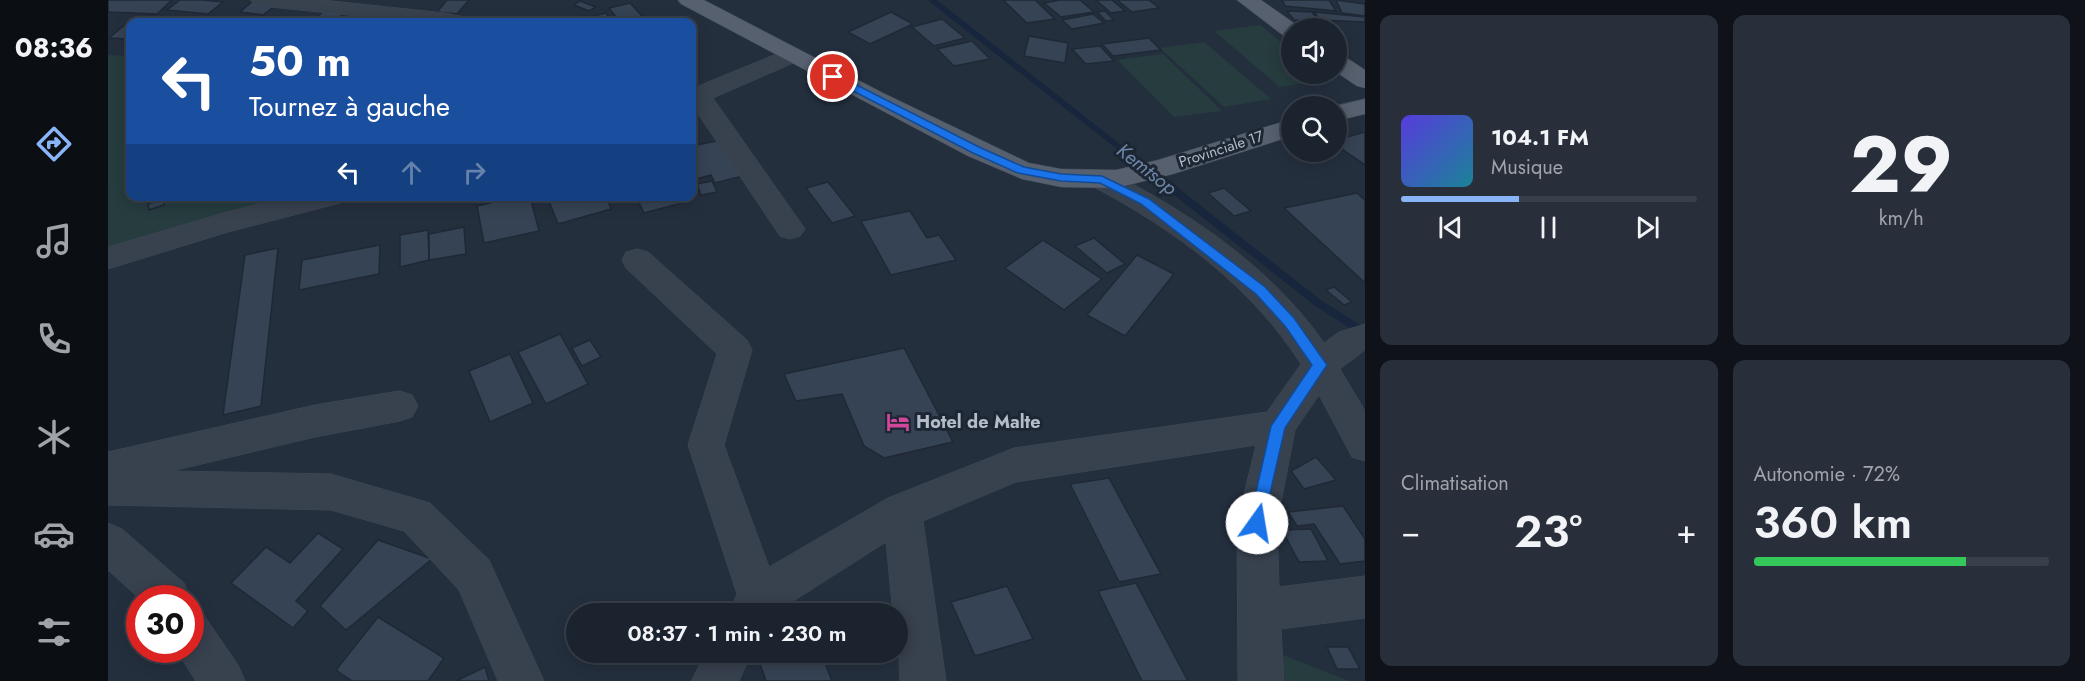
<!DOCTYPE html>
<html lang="fr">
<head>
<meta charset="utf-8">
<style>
	body { margin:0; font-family:Jost,sans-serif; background:#282f3a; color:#f1f3f6; height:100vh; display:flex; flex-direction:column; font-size:22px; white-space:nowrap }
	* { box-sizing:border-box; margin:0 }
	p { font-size:20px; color:#a0a4aa }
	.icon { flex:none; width:33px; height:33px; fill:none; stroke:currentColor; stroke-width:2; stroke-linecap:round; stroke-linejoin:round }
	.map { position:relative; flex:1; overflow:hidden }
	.side { display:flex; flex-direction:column; gap:15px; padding:15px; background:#0f1319; width:720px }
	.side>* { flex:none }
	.hud { position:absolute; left:18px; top:18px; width:570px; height:183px; border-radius:12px; box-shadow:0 3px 15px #0003,0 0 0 2px #39404a; background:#1a4fa0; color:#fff; overflow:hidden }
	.buttons { position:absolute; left:1173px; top:18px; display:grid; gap:12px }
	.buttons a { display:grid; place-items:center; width:66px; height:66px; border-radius:50%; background:#1b232e; box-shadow:0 3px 15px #0003,0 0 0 2px #39404a; font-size:30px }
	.speed { position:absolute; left:18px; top:585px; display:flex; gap:12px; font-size:30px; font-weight:700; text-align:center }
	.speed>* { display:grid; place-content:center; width:78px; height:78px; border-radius:50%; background:#1b232e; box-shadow:0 3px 15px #0003,0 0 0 2px #39404a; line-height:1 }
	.speed .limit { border:9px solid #d22; background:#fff; color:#111 }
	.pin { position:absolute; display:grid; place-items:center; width:51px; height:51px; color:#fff; margin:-26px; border:3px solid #fff; border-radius:50%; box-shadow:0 2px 6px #0007 }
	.me { position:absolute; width:66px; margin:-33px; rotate:13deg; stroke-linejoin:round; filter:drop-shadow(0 0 4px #0008) }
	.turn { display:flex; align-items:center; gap:21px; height:126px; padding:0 24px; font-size:27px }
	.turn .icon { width:78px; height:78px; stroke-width:2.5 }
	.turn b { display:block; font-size:42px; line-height:51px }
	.lanes { display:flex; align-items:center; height:57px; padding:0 24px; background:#0003; justify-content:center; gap:30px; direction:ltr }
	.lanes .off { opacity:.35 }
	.big { font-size:45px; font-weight:600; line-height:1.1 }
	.side .card { flex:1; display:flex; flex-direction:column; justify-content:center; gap:9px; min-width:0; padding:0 21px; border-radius:12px; background:#282f3a }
	.side .dial { align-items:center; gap:0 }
	.dial b { font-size:78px; line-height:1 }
	.song { display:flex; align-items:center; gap:18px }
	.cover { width:72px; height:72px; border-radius:9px; background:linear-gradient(135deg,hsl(250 70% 55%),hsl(190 70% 35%)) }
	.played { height:6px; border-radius:3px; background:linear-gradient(90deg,#8ab4f8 40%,#39404a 40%) }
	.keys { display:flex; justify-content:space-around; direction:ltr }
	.heat { display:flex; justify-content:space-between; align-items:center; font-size:33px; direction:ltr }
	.charge { height:9px; border-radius:4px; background:linear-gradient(90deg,#34c759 72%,#39404a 0) }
	.side .tiles { flex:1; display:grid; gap:15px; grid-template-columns:repeat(2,1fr) }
	.trip { position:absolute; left:458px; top:603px; width:342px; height:60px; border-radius:30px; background:#1b232e; box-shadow:0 3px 15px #0003,0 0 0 2px #39404a; font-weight:600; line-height:60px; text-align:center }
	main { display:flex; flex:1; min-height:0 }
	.tabs { display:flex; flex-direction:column; width:108px; justify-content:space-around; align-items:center; background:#0b0e12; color:#a0a4aa }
	.tabs .icon { width:42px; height:42px }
	.tabs .active { color:#8ab4f8 }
	.tabs b { font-size:27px; color:#f1f3f6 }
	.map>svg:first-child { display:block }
	.green { fill:#263c3f }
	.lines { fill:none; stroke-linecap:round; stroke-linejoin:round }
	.stream-far1 { stroke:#17263c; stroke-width:6 }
	.stream { stroke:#17263c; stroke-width:8 }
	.building { fill:#364354; stroke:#1f2835; stroke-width:1.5 }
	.minor-casing { stroke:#414a57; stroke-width:1 }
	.major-casing { stroke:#414a57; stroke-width:1 }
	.minor { fill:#38414e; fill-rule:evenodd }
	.major { fill:#56606e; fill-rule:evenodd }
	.route { fill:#1a73e8; stroke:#114b97; stroke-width:1.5 }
	.labels { text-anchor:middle; stroke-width:6; stroke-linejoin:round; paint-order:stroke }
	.far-street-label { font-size:15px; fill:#b4bcc9; stroke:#1d2633 }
	.poi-label { font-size:18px; font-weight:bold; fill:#b4bcc9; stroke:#1d2633; text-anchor:start }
	.water-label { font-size:20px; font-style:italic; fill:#6d86a8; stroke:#1d2633 }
</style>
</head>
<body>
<main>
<nav class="tabs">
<b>08:36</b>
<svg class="icon active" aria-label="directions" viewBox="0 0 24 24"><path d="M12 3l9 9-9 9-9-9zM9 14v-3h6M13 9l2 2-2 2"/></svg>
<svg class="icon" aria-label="music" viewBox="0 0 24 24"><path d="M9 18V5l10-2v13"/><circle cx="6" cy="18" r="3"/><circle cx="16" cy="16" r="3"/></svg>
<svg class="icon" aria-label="phone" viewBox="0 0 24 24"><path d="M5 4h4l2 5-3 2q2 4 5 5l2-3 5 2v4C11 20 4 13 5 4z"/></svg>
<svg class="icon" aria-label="climate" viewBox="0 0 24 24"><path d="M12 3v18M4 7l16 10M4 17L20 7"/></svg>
<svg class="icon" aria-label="car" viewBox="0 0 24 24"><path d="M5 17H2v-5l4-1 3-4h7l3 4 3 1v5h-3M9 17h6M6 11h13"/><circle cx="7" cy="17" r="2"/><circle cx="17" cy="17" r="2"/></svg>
<svg class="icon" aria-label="filters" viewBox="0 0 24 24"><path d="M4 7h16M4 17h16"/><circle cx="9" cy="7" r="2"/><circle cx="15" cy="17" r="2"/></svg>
</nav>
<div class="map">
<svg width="1257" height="681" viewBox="0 0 1257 681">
	<rect width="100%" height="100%" fill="#242f3e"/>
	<g class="green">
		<path d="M1152 25 1183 50 1184 74H1214L1222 79 1172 87 1106 31Z"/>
		<path d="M1096 42 1163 99 1116 107 1052 48Z"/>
		<path d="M1055 54 1114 111 1066 117 1010 60Z"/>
		<path d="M0 55 22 56V196L185 197 0 252Z"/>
		<path d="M1175 655 1241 681H1177Z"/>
	</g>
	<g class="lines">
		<path class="stream-far1" d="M824 0 1044 173"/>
		<path class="stream" d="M1042 171 1210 303 1257 333"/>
	</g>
	<g class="building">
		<path d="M0 0H64L49 14 0 12Z"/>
		<path d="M72 0H95L115 2 100 14 59 10Z"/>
		<path d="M339 0H361L349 14 329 12Z"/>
		<path d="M895 0H927L947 19 919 23Z"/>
		<path d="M952 0H972L986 12 953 17 936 3Z"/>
		<path d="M988 0H1004L1017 11 1003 13Z"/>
		<path d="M1009 0H1041L1051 8 1024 12Z"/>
		<path d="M1174 0H1221L1228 11 1177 6Z"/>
		<path d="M1228 0 1257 4V16L1234 13Z"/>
		<path d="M145 1 169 4 155 15 132 12Z"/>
		<path d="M472 1 488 7 481 11 466 5Z"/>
		<path d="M522 3 534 16 512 22 501 8Z"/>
		<path d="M218 9 238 11 227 22 207 19Z"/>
		<path d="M997 11 1006 20 998 21 989 12Z"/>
		<path d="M1179 11 1204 12 1211 21 1186 20Z"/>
		<path d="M783 12 805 24 762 44 740 32Z"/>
		<path d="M1206 12 1257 17V22L1212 20Z"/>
		<path d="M498 13 504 22H490L486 16Z"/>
		<path d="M985 14 996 23 964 29 954 20Z"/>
		<path d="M834 19 857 38 826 46 804 27Z"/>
		<path d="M19 23H22V39L1 38Z"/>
		<path d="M921 36 960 43 957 63 916 56Z"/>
		<path d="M1041 38 1053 50 1005 56 994 44Z"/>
		<path d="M864 41 882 59 846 66 829 49Z"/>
		<path d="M992 46 1006 61 978 64 964 49Z"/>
		<path d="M1257 132V165L1228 145V140Z"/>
		<path d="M613 140 635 176 607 183 603 175 584 180V146Z"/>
		<path d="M604 181 609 192 593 195 589 184Z"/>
		<path d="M720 182 747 216 724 223 698 188Z"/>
		<path d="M1116 188 1143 211 1126 216 1100 193Z"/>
		<path d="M1249 193 1257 200V283L1176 208Z"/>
		<path d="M412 196H422L431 231 376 243 369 206Z"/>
		<path d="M439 196H498L503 209 450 224Z"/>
		<path d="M528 196H571L574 203 536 213Z"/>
		<path d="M55 199 56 205 41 210 40 204Z"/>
		<path d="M802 211 819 238 831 235 848 260 783 275 753 221Z"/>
		<path d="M356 227 358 254 321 260V234Z"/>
		<path d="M320 230 321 260 292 267V235Z"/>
		<path d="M986 238 1017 264 999 273 967 246Z"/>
		<path d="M935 240 994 279 956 310 897 268Z"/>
		<path d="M272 245 271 274 191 290 194 260Z"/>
		<path d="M170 248 153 406 115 415 137 255Z"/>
		<path d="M1029 255 1066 274 1017 336 979 315Z"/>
		<path d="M1226 287 1244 302 1236 305 1218 290Z"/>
		<path d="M452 334 480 384 438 404 410 352Z"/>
		<path d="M482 340 493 357 474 366 464 348Z"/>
		<path d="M796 348 845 442 776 458 756 446 734 394 688 401 676 374Z"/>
		<path d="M402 354 425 403 382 422 361 371Z"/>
		<path d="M1208 457 1228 480 1196 489 1183 471Z"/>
		<path d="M1001 478 1053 574 1011 582 962 484Z"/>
		<path d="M1235 506 1257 539V561L1232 564 1206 524 1189 526 1180 512Z"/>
		<path d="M1203 529 1220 561 1191 562 1174 530Z"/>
		<path d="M210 533 235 549 188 601 200 611 185 628 123 583 158 547 182 563Z"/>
		<path d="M270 540 324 559 238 630 212 606Z"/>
		<path d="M1028 583 1080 681H1034L990 591Z"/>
		<path d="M899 586 925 639 867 656 843 602Z"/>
		<path d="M270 617 336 658 320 681H244L228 670Z"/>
		<path d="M1219 647H1240L1252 669H1229Z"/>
		<path d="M648 652H713L724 681H658Z"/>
		<path d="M377 667 381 681H348Z"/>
	</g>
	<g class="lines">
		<g class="minor-casing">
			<g id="minor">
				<path d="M143 0H214L337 13 356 17 359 22H308L153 6 146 4Z"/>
				<path d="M684 48 692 50 695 55 692 60 605 98 697 229 692 236 682 239 672 236 584 105V89Z"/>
				<path d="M994 171C1012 176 1028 186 1044 195 1109 232 1173 281 1216 343L1231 332 1257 324V350L1232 369 1257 411V461L1244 457 1211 395 1187 430 1169 523 1171 587 1257 576V618L1173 629 1176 681H1130L1129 523 1148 445 908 482 815 521 838 681H792L789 614H785L778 542 665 614H621L629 594 580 445 609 354 518 268 514 260 518 252 529 249 540 252 639 340 644 350 616 445 661 567 780 498 906 448 1159 412 1193 364C1143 286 1066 229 984 186L980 180 984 174Z"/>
				<path d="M182 196H236L232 203 120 232 0 269V247L116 213Z"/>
				<path d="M292 391 304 395 310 406 304 417 292 421 207 437 64 471 223 474 322 503 381 560 436 681H390L351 590 296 531 223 510 0 505V452L207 405Z"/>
				<path d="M0 523 14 529 76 583 82 598 32 599 0 570Z"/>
				<path d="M82 611 97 617 130 665 137 681H88L68 650H82Z"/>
				<path d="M598 652H644L631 681H584Z"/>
			</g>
		</g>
		<g class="major-casing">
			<g id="major">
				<path d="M570 0H596L775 93 921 163 953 169 1008 170 1050 160 1184 119V136L1065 174 1008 188 953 187 914 179 860 156 573 4Z"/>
				<path d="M1129 0H1153L1193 28H1184V37L1176 36Z"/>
				<path d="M1228 54 1236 56 1257 70V88L1249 86 1228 72Z"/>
				<path d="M1257 99V114L1228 121 1227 106Z"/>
			</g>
		</g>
		<use href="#minor" class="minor"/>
		<use href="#major" class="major"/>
	</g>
	<path class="route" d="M722 75H729L873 148 916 167 953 174 994 176 1041 199 1157 287 1186 318 1219 365 1177 428 1154 528 1149 531 1143 528 1141 523 1163 426 1204 365 1177 326 1148 294 1033 204 992 183 953 181 910 173 865 153 722 79Z"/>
	<defs>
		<g id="hotel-bare" transform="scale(1.8)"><path d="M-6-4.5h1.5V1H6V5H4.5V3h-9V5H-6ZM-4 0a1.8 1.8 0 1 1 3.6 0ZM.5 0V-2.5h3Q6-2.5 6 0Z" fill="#d1479c" stroke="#1d2633" stroke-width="2.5" paint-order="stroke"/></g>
	</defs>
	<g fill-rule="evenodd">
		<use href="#hotel-bare" x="790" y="422"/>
	</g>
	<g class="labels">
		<g class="far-street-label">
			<text transform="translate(1113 149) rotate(-18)" y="5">Provinciale 17</text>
		</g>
		<g class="poi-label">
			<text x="808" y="428">Hotel de Malte</text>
		</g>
		<g class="water-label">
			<text transform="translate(1039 169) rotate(38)" y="7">Kemtsop</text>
		</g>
	</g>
</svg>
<div class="buttons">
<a><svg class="icon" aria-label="sound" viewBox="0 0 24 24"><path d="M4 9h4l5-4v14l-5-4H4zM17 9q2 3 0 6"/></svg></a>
<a><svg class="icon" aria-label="search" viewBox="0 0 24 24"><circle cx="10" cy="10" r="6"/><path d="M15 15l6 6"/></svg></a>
</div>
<div class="speed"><div class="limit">30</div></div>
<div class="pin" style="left:725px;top:77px;background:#d93025"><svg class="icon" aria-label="arrive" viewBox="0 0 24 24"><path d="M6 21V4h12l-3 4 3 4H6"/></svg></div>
<svg class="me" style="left:1149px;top:523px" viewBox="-20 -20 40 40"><circle r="19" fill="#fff"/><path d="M0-13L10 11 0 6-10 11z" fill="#1a73e8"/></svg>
<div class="trip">08:37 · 1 min · 230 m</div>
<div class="hud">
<div class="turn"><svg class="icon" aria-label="left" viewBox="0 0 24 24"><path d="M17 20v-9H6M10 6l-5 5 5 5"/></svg><div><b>50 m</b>Tournez à gauche</div></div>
<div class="lanes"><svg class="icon" aria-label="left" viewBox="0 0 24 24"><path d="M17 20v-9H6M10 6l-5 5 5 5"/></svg><svg class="icon off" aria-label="ahead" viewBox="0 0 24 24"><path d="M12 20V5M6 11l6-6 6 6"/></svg><svg class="icon off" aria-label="right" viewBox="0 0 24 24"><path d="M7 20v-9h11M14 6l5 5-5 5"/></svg></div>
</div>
</div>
<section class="side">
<div class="tiles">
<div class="card">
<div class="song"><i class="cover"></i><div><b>104.1 FM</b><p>Musique</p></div></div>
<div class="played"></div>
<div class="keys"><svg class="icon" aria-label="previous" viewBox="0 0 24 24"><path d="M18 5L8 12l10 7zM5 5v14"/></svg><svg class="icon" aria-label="pause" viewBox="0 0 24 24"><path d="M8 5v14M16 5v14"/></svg><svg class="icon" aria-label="next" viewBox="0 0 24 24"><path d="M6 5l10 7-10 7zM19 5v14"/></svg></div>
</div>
<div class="card dial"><b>29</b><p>km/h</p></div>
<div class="card"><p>Climatisation</p>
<div class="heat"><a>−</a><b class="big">23°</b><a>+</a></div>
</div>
<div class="card"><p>Autonomie · 72%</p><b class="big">360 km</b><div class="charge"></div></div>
</div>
</section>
</main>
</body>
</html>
